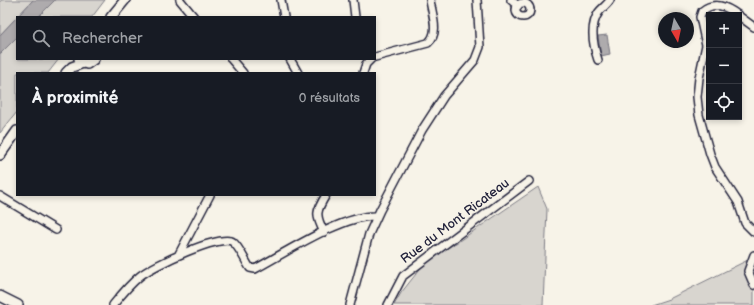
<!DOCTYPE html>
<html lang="fr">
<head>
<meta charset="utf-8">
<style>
	:root { --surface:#171b24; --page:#242831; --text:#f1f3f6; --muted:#9ea1a6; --line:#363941 }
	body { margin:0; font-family:"Balsamiq Sans",sans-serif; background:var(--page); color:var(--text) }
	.controls { position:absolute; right:12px; top:12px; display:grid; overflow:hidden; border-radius:0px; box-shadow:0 2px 6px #0003 }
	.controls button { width:36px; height:36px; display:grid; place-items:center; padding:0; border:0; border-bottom:1px solid var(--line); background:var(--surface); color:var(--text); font:20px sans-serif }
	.compass { position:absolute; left:658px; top:12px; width:36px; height:36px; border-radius:50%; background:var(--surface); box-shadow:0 2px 6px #0003; rotate:171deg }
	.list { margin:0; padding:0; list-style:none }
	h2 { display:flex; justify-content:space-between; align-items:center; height:52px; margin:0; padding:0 16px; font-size:17px }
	h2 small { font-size:13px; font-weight:400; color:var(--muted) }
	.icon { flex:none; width:22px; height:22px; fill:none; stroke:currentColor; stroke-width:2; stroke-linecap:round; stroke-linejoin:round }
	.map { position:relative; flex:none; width:754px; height:305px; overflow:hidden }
	.search { position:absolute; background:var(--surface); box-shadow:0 2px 6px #0003; left:16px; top:16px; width:360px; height:44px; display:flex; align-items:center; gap:10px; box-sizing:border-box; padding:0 14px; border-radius:0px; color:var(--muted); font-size:15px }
	.panel { position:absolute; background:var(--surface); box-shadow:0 2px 6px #0003; left:16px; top:72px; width:360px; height:124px; border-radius:0px }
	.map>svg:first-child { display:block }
	.green { fill:#d8d5cf; stroke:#7d7c85 }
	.water { fill:#aeabad; stroke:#76747f }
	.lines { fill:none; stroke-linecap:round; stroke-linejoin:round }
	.minor-casing { stroke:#22223b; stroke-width:10 }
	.major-casing { stroke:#22223b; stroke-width:12 }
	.minor { stroke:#f7f3e8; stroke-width:7 }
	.major { stroke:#f7f3e8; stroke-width:9 }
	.labels { text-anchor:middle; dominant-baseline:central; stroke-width:3; stroke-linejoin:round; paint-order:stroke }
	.street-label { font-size:13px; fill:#22223b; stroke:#f7f3e8 }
</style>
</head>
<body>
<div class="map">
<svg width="754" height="305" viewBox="0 0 754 305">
	<rect width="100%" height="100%" fill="#f7f3e8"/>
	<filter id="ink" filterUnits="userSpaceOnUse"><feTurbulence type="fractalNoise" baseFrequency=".025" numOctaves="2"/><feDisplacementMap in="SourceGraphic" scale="8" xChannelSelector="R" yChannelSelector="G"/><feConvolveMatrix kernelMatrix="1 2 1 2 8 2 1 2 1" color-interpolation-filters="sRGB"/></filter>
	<g filter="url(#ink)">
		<path class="green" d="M1 0H33L0 35V2Z
			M55 0H105L92 17H38Z
			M17 37V59H59L48 73H17V112L0 133V54Z
			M538 187 547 209 543 305H394L401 293 427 260 456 243Z
			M754 257V305H651L669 299Z"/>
		<path class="water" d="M33 0H55L38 17H17V37L0 54V35Z
			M607 35 610 54 601 56 598 36Z"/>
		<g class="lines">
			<defs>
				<path id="minor" d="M180 0 194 17
					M281 0 284 17
					M353 0 355 17
					M511 0 518 6
					M516 10a7 7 0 1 1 14 0a7 7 0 1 1-14 0Z
					M738 15C726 6 714 1 702 11L700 17 706 45 699 78 697 97 699 115 710 154 715 167 738 202 745 223 754 232
					M739 16 754 27
					M375 57 428 43C440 33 432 15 430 0
					M231 59 243 73
					M290 59 298 73
					M598 60C593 45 589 26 599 12 602 8 607 5 610 0
					M363 73 366 64 371 59
					M0 196 56 230
					M324 232C315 215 316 211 326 195
					M179 254 210 195
					M754 255 748 271 754 285
					M113 305C121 295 130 284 140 276 152 266 221 233 233 242 240 248 245 261 250 268L255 269C285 253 344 214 377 216
					M350 305 369 234 380 210 422 130 444 96 475 60 480 47 477 0
					M388 305 403 276 529 181"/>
				<path id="major" d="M111 17 125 0
					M79 59 81 62 87 64 94 59
					M66 73 72 67 83 63
					M0 155 17 131
					M0 296 18 305"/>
			</defs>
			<use href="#minor" class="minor-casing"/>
			<use href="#major" class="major-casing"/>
			<use href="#minor" class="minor"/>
			<use href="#major" class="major"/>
		</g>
	</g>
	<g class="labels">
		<g class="street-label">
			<text transform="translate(455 221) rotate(-37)">Rue du Mont Ricateau</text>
		</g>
	</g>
</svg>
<div class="controls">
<button>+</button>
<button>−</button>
<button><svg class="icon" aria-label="locate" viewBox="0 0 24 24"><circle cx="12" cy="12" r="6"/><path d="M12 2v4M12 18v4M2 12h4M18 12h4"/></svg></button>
</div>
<svg class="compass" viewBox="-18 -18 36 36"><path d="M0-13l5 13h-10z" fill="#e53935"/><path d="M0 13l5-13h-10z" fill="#9ea1a6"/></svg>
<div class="search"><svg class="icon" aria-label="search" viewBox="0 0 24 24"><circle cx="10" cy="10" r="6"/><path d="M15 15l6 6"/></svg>Rechercher</div>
<section class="panel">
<h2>À proximité<small>0 résultats</small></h2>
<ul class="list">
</ul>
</section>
</div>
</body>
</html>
